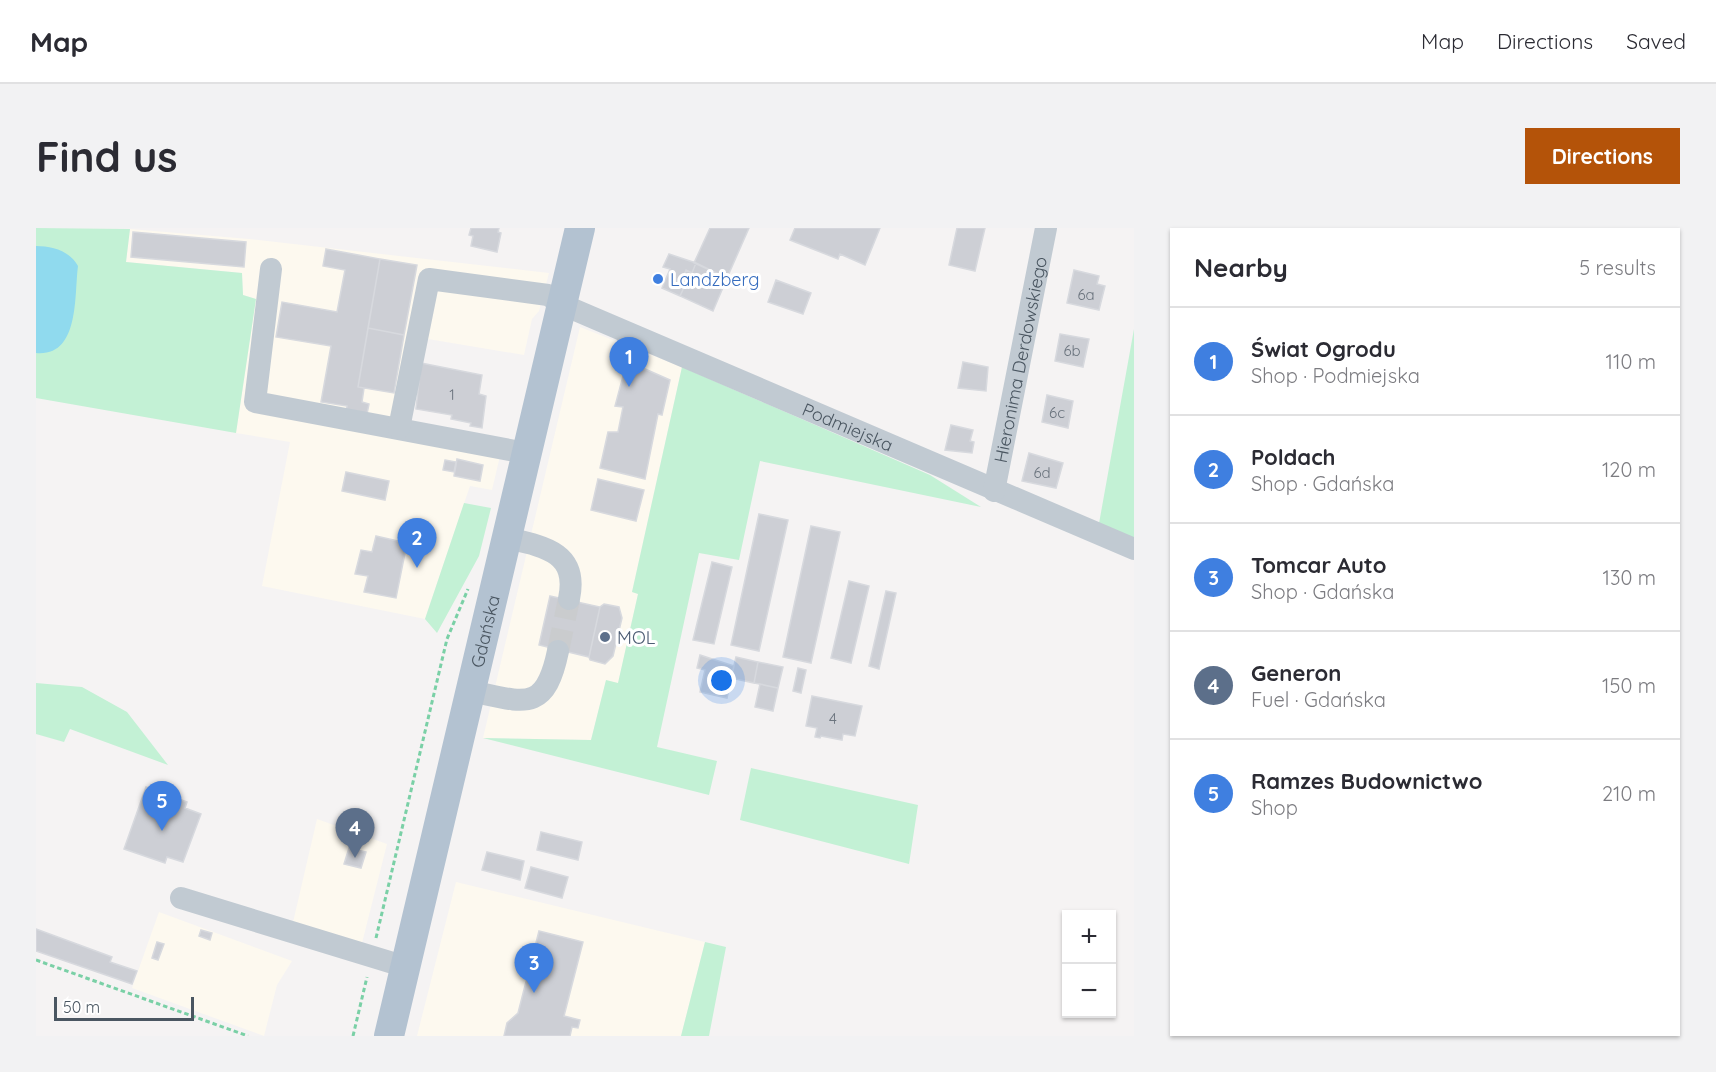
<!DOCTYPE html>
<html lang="en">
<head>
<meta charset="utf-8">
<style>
	:root { --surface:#fff; --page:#f2f2f3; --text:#2b2b33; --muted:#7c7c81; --line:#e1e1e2; --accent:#b45309 }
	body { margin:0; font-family:Quicksand,sans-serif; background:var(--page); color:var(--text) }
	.controls { position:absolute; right:18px; bottom:18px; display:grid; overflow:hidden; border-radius:0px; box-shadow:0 2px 4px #0004 }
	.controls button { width:54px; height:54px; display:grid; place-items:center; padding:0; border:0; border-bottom:2px solid var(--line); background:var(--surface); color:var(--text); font:30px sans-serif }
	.scale { position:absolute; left:18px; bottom:15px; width:140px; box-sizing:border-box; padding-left:6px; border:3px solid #4a5661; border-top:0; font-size:16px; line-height:21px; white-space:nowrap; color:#4a5661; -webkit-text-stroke:4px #fff; paint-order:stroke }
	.you { position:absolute; left:686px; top:453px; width:21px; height:21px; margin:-15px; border:4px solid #fff; border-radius:50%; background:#1a73e8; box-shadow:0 0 0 9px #1a73e833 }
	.badge { display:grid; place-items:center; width:39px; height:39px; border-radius:50%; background:var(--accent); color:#fff; font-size:20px; font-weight:700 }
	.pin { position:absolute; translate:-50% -50px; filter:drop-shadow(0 2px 3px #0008) }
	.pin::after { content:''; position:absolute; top:32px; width:21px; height:18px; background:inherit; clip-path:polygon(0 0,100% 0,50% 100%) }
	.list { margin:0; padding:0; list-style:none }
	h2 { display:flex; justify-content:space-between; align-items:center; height:78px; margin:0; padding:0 24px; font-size:26px }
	h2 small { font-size:20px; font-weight:400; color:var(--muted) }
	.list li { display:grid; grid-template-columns:39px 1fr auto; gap:18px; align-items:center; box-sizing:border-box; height:108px; padding:0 24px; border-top:2px solid var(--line) }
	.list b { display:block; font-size:22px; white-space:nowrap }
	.list p { margin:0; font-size:20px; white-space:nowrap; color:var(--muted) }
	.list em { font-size:20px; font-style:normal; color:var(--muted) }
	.map { position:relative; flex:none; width:1098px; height:808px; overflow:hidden; border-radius:0px }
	header { display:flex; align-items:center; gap:36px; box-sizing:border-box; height:84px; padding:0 30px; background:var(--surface); border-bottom:2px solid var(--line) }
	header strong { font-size:28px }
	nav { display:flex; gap:33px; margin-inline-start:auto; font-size:21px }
	.intro { display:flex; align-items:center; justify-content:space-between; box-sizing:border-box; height:144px; padding:0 36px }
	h1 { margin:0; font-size:42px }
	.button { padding:15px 27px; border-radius:0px; background:var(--accent); color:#fff; font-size:21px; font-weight:700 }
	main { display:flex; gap:36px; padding:0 36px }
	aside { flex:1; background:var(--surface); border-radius:0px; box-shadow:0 2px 4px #0004 }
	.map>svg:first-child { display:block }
	.commercial { fill:#fdf9ef }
	.green { fill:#c3f1d5 }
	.water { fill:#90daee }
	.building { fill:#cdcfd5; stroke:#d7d9de; stroke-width:1.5 }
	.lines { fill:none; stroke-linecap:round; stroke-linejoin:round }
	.minor-tunnel { stroke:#caccce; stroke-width:22; stroke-dasharray:22 11; stroke-linecap:butt }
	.path { stroke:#7ad0a6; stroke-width:3; stroke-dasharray:4.5 3; stroke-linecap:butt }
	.minor { stroke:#c1cad2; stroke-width:22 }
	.major { stroke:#b3c2d1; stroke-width:30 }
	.shop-dot { fill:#3f7fe0; stroke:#fff; stroke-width:2 }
	.service-dot { fill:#5c6f8a; stroke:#fff; stroke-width:2 }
	.labels { text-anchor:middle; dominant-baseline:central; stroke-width:6; stroke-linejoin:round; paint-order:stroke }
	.number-label { font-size:15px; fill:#6b747e }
	.shop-label { font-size:18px; fill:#366cbe; stroke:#fff; text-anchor:start }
	.street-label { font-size:18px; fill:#4a5661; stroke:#fff }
	.service-label { font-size:18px; fill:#4e5e75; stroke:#fff; text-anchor:start }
</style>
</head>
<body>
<header>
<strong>Map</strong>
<nav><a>Map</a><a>Directions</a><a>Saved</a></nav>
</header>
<div class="intro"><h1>Find us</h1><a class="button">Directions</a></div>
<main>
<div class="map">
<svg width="1098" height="808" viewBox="0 0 1098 808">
	<rect width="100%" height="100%" fill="#f5f3f3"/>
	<path class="commercial" d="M94 1 213 11 513 45 503 83 496 91 488 127 386 110 371 194 468 211 456 262 434 258 389 391 226 358 254 214 200 205 220 71 207 67 206 45 90 34Z
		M544 99 646 139 596 364 602 366 582 456 570 453 555 512 447 510Z
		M281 591 351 616 325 719 255 703Z
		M420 654 669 714 645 808H381Z
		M123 684 256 733 241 757 228 808 96 760Z"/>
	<path class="green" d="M0 0 94 1 90 34 206 45 207 67 220 71 200 205 0 170Z
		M1098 101V314L1062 301Z
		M646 139 894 247 945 279 724 233 703 332 663 325 621 519 681 533 673 567 447 510 555 512 570 452 582 455 602 366 596 364Z
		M428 275 455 280 443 328 401 405 389 391Z
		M0 455 46 459 91 484 132 537 34 501 28 514 0 506Z
		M715 540 882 577 873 636 704 592Z
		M669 714 690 719 673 808H645Z"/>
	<path class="water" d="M0 18C16 18 34 23 42 38 38 68 44 129 0 125Z"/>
	<path class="building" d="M435 0H463L462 4 465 5 461 24 435 18 437 8 433 7Z
		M674 0H713L691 50 658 35Z
		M759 0H844L829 37 804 26 802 31 754 12Z
		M921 0H949L939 43 913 37Z
		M97 4 210 14 208 39 95 29Z
		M290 21 344 31 322 159 328 160 326 174 333 176 331 186 310 183 311 178 285 174 295 118 240 109 246 74 301 84 309 42 287 38Z
		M633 26 660 35 656 45 650 42 648 47 653 49 644 68 626 60 634 41 627 39Z
		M344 31 381 37 368 107 332 100Z
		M660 35 691 50 677 83 644 68 653 49 648 47 650 42 656 45Z
		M1038 42 1063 48 1061 56 1069 58 1063 82 1031 75Z
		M740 52 775 65 767 86 732 74Z
		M332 100 368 107 358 165 322 159Z
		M1024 106 1053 111 1047 139 1019 133Z
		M591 133 634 152 626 187 622 186 609 251 564 240 572 204H582L587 179 579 178Z
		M927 134 952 139 950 163 922 160Z
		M385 135 446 147 443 166 450 168 446 200 434 198 435 195 415 191 416 187 380 181Z
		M1011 167 1037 173 1032 200 1006 194Z
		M915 197 937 202 934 213 938 214 936 225 909 222Z
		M993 225 1027 235 1020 260 986 253Z
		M421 231 447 237 444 253 418 248Z
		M409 232 420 234 418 244 407 242Z
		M310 244 353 253 349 272 306 263Z
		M562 251 608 262 600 293 555 282Z
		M723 286 752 292 723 423 695 417Z
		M775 298 804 304 775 435 747 429Z
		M340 308 371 315 360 370 328 364 332 348 319 346 325 322 336 324Z
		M676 334 696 339 678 416 657 412Z
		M813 353 833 358 815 435 795 430Z
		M850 363 860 365 843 441 833 438Z
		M514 368 564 379 553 429 503 417Z
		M568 376 583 379 586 390 577 428 569 436 554 432 553 429 564 379Z
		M664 427 698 438 691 470 664 464 669 442 661 440Z
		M700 429 722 434 718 455 695 450Z
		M722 434 747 439 742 460 718 455Z
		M762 440 770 442 765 465 757 463Z
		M724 456 742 460 737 483 719 479Z
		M776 468 826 478 819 508 807 506 806 512 785 508 784 510 779 509 781 500 770 498Z
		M110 559 151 574 149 580 165 586 147 634 131 629 129 635 88 621Z
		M505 604 546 614 542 632 501 622Z
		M313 620 330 624 325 640 308 636Z
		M451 624 488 633 484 652 446 642Z
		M495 639 532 649 526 670 489 660Z
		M0 701 76 729 74 734 101 743 96 756 0 723Z
		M165 702 176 705 174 712 163 708Z
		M503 703 547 714 528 788 544 792 542 800 536 799 534 808H468L471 795 482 785Z
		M121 714 128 716 122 732 116 730Z"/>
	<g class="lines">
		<path class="minor-tunnel" d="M522 423 533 371"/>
		<path class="path" d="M340 710 411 411 432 361
			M0 732 212 808
			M317 808 331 749"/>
		<g class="minor">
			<path d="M235 41 219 174 490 225"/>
			<path id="s1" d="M363 200 393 51 512 67 525 76 1098 321"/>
			<path id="s2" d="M958 263 1010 0"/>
			<path d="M470 310C506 318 543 323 533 371"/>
			<path d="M434 463C488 474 509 486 522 423"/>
			<path d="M145 670 370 739"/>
		</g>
		<path class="major" id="s3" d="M353 808 544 0"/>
	</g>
	<circle class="shop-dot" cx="622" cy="51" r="6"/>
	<circle class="service-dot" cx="569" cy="409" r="6"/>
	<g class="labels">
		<g class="number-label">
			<text x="1050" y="66">6a</text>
			<text x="1036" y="122">6b</text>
			<text x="416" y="166">1</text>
			<text x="1021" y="184">6c</text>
			<text x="1006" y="244">6d</text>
			<text x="797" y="490">4</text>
		</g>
		<g class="shop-label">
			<text x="634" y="51">Landzberg</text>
		</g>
		<g class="street-label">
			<text stroke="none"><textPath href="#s2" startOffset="134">Hieronima Derdowskiego</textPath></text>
			<text stroke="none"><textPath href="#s1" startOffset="600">Podmiejska</textPath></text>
			<text stroke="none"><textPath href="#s3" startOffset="416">Gdańska</textPath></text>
		</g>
		<g class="service-label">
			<text x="581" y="409">MOL</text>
		</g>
	</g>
</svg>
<div class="controls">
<button>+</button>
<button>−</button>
</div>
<div class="scale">50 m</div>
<div class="you"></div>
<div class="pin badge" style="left:593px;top:159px;background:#3f7fe0">1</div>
<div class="pin badge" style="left:381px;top:340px;background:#3f7fe0">2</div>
<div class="pin badge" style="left:498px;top:765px;background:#3f7fe0">3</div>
<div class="pin badge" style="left:319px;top:630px;background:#5c6f8a">4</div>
<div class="pin badge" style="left:126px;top:603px;background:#3f7fe0">5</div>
</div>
<aside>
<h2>Nearby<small>5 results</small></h2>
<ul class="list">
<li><span class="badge" style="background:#3f7fe0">1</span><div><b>Świat Ogrodu</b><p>Shop · Podmiejska</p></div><em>110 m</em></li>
<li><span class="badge" style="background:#3f7fe0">2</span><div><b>Poldach</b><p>Shop · Gdańska</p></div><em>120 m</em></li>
<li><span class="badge" style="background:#3f7fe0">3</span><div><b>Tomcar Auto</b><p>Shop · Gdańska</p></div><em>130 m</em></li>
<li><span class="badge" style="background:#5c6f8a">4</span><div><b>Generon</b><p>Fuel · Gdańska</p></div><em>150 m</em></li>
<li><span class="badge" style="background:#3f7fe0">5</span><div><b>Ramzes Budownictwo</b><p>Shop</p></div><em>210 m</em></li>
</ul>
</aside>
</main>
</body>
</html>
